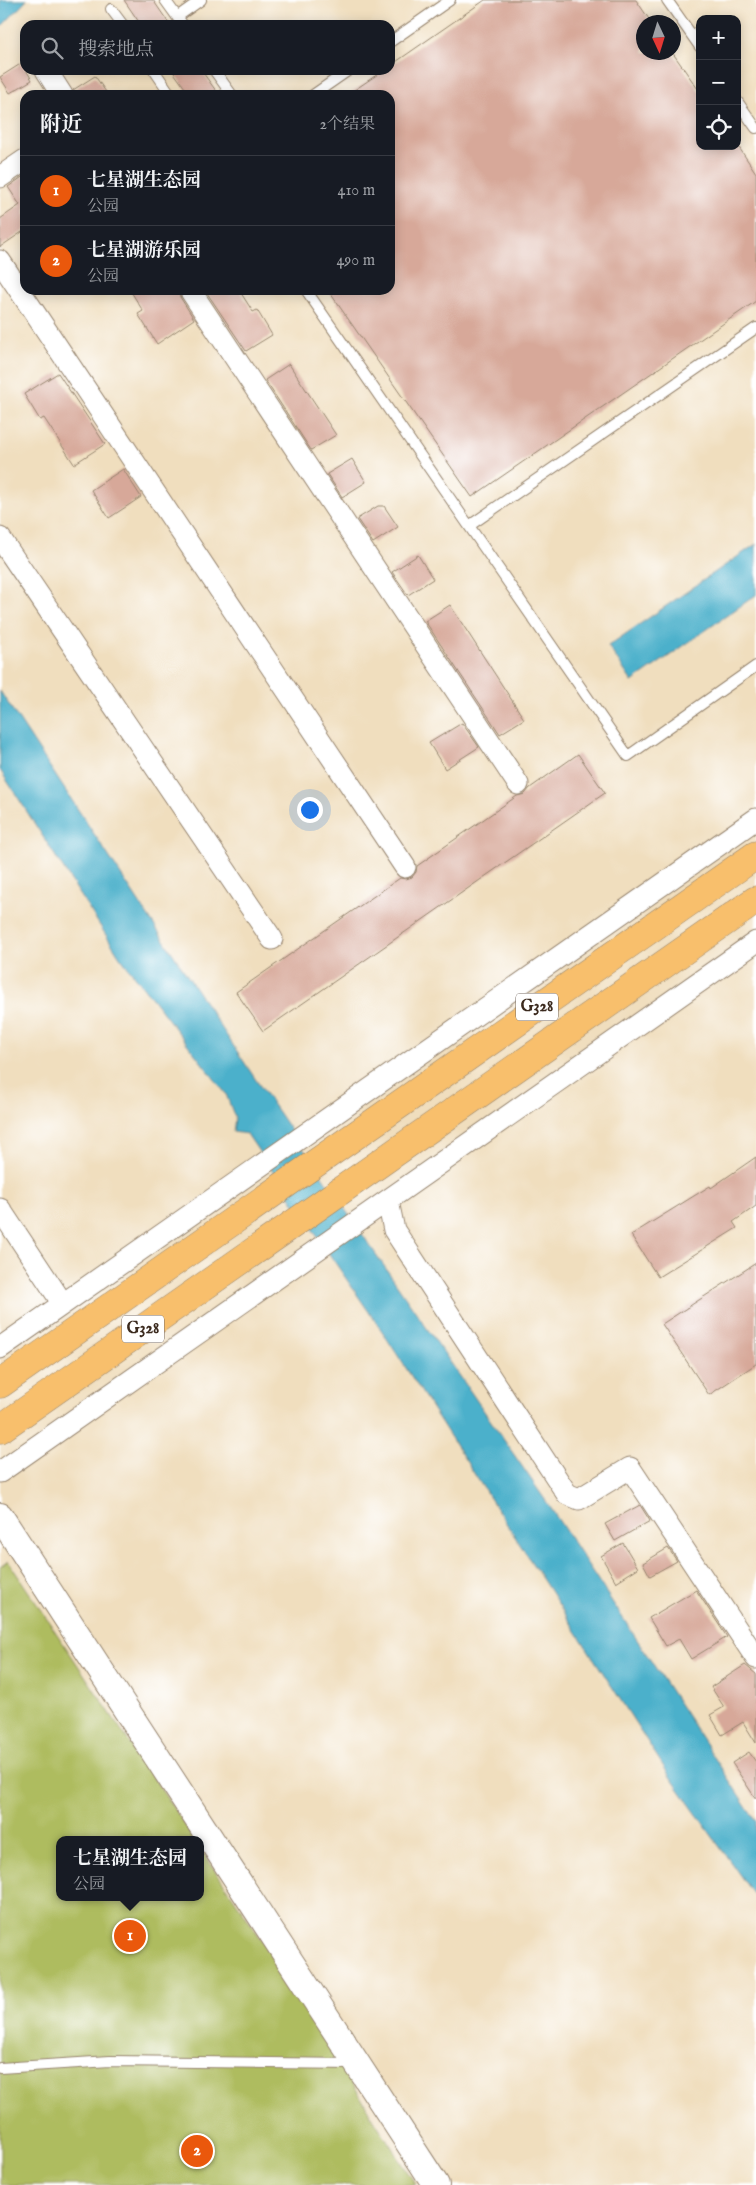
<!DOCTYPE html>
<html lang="zh">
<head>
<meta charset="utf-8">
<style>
	:root { --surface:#171b24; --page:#242831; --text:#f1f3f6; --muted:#9ea1a6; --line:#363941; --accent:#ea580c }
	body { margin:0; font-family:"IM FELL English","Noto Serif SC",serif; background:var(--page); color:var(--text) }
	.controls { position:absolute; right:15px; top:15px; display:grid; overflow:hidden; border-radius:10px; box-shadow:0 2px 12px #0003 }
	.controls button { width:45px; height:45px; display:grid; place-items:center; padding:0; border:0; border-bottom:1px solid var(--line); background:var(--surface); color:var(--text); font:25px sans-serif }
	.compass { position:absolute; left:636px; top:15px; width:45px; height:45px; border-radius:50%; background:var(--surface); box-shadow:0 2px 12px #0003; rotate:176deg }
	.you { position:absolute; left:309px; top:809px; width:18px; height:18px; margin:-12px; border:4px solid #fff; border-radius:50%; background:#1a73e8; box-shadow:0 0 0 8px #1a73e833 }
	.badge { display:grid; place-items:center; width:32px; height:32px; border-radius:50%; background:var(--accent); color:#fff; font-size:16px; font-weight:700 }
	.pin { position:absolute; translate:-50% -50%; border:2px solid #fff; box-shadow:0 1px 5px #0006 }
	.popup { position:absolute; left:56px; top:1836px; width:148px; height:65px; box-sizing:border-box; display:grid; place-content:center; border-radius:10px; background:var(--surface); filter:drop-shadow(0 1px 4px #0005); font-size:16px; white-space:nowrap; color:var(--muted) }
	.popup b { font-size:19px; color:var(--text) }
	.popup::after { content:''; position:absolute; left:50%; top:100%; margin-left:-10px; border:10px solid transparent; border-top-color:var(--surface) }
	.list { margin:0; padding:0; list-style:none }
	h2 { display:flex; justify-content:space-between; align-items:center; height:65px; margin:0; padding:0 20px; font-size:21px }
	h2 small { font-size:16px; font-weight:400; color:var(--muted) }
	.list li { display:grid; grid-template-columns:32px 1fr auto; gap:15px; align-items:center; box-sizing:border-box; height:70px; padding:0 20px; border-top:1px solid var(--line) }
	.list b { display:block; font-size:19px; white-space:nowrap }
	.list p { margin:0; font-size:16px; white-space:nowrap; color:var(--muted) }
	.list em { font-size:16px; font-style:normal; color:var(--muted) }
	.icon { flex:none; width:28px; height:28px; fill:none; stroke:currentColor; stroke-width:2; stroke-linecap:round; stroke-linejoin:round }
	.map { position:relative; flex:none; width:756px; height:2185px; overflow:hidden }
	.search { position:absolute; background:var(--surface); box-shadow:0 2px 12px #0003; left:20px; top:20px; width:375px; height:55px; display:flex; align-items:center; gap:12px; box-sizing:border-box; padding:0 18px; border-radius:15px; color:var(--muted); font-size:19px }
	.panel { position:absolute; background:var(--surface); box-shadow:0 2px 12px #0003; left:20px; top:90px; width:375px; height:205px; border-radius:15px }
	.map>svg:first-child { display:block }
	.green { fill:#aebc5f; stroke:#74733e }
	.water { fill:#4cb0cb; stroke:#446d74 }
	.building { fill:#d7a899 }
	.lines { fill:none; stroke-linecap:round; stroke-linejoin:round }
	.service-casing { stroke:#96846e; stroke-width:12 }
	.minor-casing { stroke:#96846e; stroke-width:23 }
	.tertiary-casing { stroke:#96846e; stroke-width:28 }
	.trunk-casing { stroke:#96846e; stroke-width:29 }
	.service { stroke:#fff; stroke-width:10 }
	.minor { stroke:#fff; stroke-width:21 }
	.tertiary { stroke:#fff; stroke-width:26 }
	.trunk { stroke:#f8bf6c; stroke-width:28 }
	.labels { text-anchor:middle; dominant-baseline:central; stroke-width:5; stroke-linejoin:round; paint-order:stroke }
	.shield { fill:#fff; stroke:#766a62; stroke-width:1 }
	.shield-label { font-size:16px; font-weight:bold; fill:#3b2a1e }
</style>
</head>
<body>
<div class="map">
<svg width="756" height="2185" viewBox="0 0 756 2185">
	<rect width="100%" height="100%" fill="#fff"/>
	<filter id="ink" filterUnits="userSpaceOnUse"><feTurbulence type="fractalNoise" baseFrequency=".02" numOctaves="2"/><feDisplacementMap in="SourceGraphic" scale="10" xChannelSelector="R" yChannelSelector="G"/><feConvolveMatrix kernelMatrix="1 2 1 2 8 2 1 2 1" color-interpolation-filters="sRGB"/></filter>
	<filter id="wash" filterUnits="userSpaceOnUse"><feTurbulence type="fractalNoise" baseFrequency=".0096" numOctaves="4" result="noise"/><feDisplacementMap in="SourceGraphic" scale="20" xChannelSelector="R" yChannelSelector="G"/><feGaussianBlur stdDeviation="1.12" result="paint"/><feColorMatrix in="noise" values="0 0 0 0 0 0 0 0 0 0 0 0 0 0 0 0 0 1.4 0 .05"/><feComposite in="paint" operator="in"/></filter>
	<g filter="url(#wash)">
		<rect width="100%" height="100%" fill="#f0debe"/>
		<path class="green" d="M8 1561 195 1840H60V1897H200V1848L317 2022 373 2118 416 2185H0V1567Z"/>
		<path class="water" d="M0 0H27L0 28Z
			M756 544V595L632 682 608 646Z
			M0 691 256 1080 548 1504 756 1821V1898L671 1778 382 1331 247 1134 233 1132 235 1118 226 1094 120 957 15 793 0 770Z"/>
		<g id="blocks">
			<path class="building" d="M124 0H153L170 25H141Z
				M485 0H636L651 22H644V52H672L700 92V146H738L756 173V301L472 497 328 290H390V95H347L384 70H390V66Z
				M22 63 32 80 10 93 0 77Z
				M172 70H201L219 95H190Z
				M95 76 108 95H74L73 90Z
				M25 175V230L0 247V219L20 205 8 187Z
				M130 290H178L180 297 194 319 157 344 138 314 143 311Z
				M205 290H239L253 312 257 310 272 335 246 351Z
				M289 364 336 435 311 450 265 380Z
				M58 373 105 444 74 464 44 418 40 420 24 394Z
				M352 459 366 482 342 497 327 474Z
				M123 469 141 497 109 518 91 490Z
				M378 506H384L398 527 373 543 357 519Z
				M418 555 433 579 408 595 392 572Z
				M450 605 524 719 500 734 425 621Z
				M462 723 479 747 445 769 429 743Z
				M578 754 605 793 263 1031 236 992 400 878 406 879 412 877 416 872 417 866 517 796 525 794 530 788Z
				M756 1157V1206L733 1222 737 1228 658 1277 631 1235 710 1186 711 1188Z
				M756 1263V1364L709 1395 662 1324Z
				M640 1505 650 1521 615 1541 605 1524Z
				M623 1543 638 1568 616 1582 601 1556Z
				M668 1548 677 1561 650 1576 643 1563Z
				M696 1590 727 1637 691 1659 679 1639 666 1646 649 1618Z
				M745 1665 756 1674V1743L743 1722 722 1735 710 1715 724 1707 711 1687Z
				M749 1752 756 1762V1799L732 1763Z"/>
		</g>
	</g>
	<g filter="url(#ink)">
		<use href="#blocks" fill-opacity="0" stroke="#96846e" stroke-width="1"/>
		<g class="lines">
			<defs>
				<path id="service" d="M165 0 183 25
					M667 0 700 47
					M111 9 123 25
					M177 17 201 0
					M390 42 450 0
					M154 70 171 95
					M214 70 232 95
					M313 95 349 70
					M737 101 756 128
					M306 290 628 756 756 666
					M469 526 756 328
					M0 2068 110 2061 354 2064"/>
				<path id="minor" d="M46 70 62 95
					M0 177 25 160
					M0 261 405 867
					M190 290 518 784
					M0 538 272 939
					M388 1201 394 1230 567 1494 579 1499 630 1468 756 1658
					M0 1209 63 1304
					M0 1348 756 819
					M0 1472 756 942"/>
				<path id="tertiary" d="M0 1516 436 2185"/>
				<path id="trunk" d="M0 1384 756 855
					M0 1429 756 900"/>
			</defs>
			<use href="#service" class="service-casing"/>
			<use href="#minor" class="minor-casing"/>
			<use href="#tertiary" class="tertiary-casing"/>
			<use href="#trunk" class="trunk-casing"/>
			<use href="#service" class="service"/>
			<use href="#minor" class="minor"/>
			<use href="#tertiary" class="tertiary"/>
			<use href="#trunk" class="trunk"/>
		</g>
	</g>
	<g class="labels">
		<g class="shield">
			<rect x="516" y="993.5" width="42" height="27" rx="4"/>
			<rect x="122" y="1315.5" width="42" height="27" rx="4"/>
		</g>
		<g class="shield-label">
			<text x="537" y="1007">G328</text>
			<text x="143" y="1329">G328</text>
		</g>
	</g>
</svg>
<div class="controls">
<button>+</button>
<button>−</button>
<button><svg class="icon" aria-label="locate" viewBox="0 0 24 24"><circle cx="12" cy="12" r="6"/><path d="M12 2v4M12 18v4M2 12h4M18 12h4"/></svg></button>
</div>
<svg class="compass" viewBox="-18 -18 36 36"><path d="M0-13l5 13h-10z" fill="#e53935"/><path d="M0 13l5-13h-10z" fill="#9ea1a6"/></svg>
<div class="you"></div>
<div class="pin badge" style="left:130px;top:1936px">1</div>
<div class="popup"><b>七星湖生态园</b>公园</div>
<div class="pin badge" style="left:197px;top:2151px">2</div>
<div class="search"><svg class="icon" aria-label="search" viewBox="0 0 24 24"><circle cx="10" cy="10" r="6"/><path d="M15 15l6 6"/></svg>搜索地点</div>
<section class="panel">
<h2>附近<small>2个结果</small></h2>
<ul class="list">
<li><span class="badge">1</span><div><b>七星湖生态园</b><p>公园</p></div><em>410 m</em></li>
<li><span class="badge">2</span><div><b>七星湖游乐园</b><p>公园</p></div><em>490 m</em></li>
</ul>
</section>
</div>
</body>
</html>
